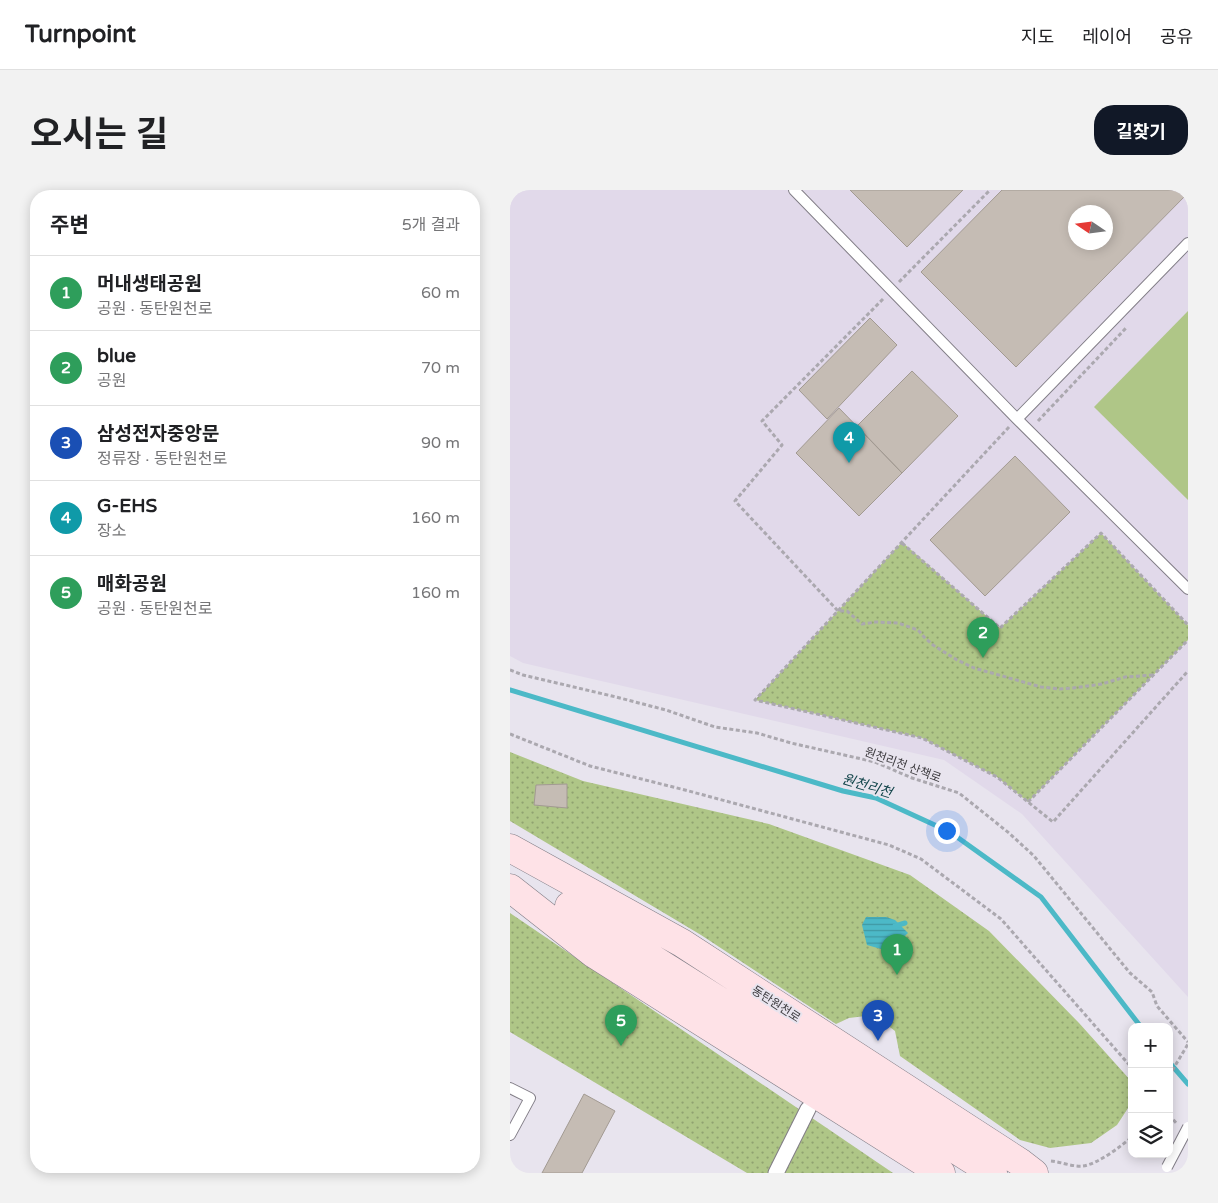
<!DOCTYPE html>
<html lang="ko">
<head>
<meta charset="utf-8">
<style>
	:root { --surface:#fff; --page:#f2f2f2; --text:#202124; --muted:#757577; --line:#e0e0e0; --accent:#111827 }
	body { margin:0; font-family:"Varela Round","Noto Sans KR",sans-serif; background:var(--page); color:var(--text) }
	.controls { position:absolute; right:15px; bottom:15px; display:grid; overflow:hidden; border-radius:10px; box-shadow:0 2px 12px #0003 }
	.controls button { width:45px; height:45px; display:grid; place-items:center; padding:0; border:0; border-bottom:1px solid var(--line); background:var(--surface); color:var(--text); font:25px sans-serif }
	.compass { position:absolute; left:558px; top:15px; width:45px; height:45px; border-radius:50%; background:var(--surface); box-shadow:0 2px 12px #0003; rotate:283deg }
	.you { position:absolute; left:436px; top:640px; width:18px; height:18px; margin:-12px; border:4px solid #fff; border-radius:50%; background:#1a73e8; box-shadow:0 0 0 8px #1a73e833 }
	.badge { display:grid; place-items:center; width:32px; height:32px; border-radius:50%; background:var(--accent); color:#fff; font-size:16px; font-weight:700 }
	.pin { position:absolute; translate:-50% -41px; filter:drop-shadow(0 1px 2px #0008) }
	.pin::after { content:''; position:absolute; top:26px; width:18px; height:15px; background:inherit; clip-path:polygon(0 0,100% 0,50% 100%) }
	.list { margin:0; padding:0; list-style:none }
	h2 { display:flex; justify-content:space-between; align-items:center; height:65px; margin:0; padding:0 20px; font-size:21px }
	h2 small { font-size:16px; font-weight:400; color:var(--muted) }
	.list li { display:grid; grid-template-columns:32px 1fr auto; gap:15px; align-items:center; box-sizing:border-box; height:75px; padding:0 20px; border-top:1px solid var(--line) }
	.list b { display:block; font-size:19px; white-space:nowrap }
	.list p { margin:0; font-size:16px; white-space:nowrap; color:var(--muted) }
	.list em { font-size:16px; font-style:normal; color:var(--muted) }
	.icon { flex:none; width:28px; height:28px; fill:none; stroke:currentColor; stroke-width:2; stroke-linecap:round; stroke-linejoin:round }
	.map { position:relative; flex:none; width:678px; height:983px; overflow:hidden; border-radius:20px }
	header { display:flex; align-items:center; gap:30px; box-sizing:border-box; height:70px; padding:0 25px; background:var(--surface); border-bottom:1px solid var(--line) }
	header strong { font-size:24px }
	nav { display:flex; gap:28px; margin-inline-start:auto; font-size:18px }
	.intro { display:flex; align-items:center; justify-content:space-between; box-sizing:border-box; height:120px; padding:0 30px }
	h1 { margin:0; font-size:35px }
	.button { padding:12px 22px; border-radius:20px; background:var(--accent); color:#fff; font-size:18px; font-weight:700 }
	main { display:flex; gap:30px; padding:0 30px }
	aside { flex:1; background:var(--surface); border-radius:20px; box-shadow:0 2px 12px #0003 }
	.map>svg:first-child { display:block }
	.built { fill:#e1d9ea; fill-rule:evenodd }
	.grass { fill:url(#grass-dots) }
	.pitch { fill:#afc687 }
	.water { fill:url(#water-rules) }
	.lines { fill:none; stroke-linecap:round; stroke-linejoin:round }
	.stream { stroke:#4cb9c7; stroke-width:5 }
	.building { fill:#c5bcb4; stroke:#a29a92; fill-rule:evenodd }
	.service-casing { stroke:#827e87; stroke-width:12 }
	.pedestrian-casing { stroke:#827e87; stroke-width:17 }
	.secondary-casing { stroke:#827e87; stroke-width:29 }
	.path { stroke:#aba8af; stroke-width:3; stroke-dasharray:4 2.5; stroke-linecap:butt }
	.service { stroke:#fff; stroke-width:10 }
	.pedestrian { stroke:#fff; stroke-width:15 }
	.secondary { stroke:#fee2e7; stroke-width:28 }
	.service-bridge-casing { stroke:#827e87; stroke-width:12; stroke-linecap:butt }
	.service-bridge { stroke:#fff; stroke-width:10 }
	.labels { text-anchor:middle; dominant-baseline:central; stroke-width:4; stroke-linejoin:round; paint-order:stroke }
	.street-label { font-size:12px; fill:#3d3b3f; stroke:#e8e4ee }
	.water-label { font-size:14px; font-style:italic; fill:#12444a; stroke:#e8e4ee }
</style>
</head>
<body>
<header>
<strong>Turnpoint</strong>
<nav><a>지도</a><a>레이어</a><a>공유</a></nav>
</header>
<div class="intro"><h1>오시는 길</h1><a class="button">길찾기</a></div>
<main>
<aside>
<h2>주변<small>5개 결과</small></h2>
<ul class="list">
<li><span class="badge" style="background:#2e9e5b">1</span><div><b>머내생태공원</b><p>공원 · 동탄원천로</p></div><em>60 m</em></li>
<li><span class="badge" style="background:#2e9e5b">2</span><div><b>blue</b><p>공원</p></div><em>70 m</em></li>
<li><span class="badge" style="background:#1a4fb4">3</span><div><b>삼성전자중앙문</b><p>정류장 · 동탄원천로</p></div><em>90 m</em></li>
<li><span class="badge" style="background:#0f9aa8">4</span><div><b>G-EHS</b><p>장소</p></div><em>160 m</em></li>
<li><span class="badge" style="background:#2e9e5b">5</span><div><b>매화공원</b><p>공원 · 동탄원천로</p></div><em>160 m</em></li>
</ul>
</aside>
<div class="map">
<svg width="678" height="983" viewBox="0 0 678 983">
	<defs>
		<pattern id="grass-dots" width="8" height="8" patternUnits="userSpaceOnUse" patternTransform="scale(1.25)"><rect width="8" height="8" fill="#afc687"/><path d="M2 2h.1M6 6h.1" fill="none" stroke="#90a270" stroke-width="1.8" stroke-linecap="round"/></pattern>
		<pattern id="water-rules" width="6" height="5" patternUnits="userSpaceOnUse" patternTransform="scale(1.25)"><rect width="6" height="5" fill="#4cb9c7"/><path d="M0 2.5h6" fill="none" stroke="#4098a3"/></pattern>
	</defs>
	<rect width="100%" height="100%" fill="#e8e4ee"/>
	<path class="built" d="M0 0H678V807L512 624 434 570 13 473 0 466ZM566 22H596V52H566Z"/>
	<path class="grass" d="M591 343 678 435V450L518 612 487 587 412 548 245 510 392 352 490 438Z
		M0 562 73 591 259 634 400 685 479 741 569 833 622 892V912L607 935 581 953 540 958 510 950 390 866 385 841 364 825 339 828 326 834 191 745 0 631Z
		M0 723 383 983H237L0 842Z"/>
	<path class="pitch" d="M678 121V310L584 217Z"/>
	<path class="water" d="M356 727H376L385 730 398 743 382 758 371 759 357 755 352 735Z"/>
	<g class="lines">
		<path class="stream" d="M0 500 333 601 366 608 440 642 531 707 631 837
			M385 736 395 733
			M659 872 678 894"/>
	</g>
	<path class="building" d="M340 0H453L397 57Z
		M492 0H678V3L506 177 411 82ZM566 22H596V52H566Z
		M360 128 387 155 317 229 289 200Z
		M402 181 448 226 392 283 347 236Z
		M329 218 392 283 349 326 286 263Z
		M505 266 560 322 475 406 420 350Z
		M57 594V618L24 615 26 595Z
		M74 904 105 921 72 983H32Z"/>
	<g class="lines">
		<defs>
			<path id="service" d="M284 0 507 229 678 399
				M507 229 678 53
				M0 898 20 908 0 945"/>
			<path id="pedestrian" d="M266 983 298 919"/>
			<path id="secondary" d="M0 658 172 753 511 973 524 983
				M0 698 84 764 431 983
				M59 716 483 983"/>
		</defs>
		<use href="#service" class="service-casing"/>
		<use href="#pedestrian" class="pedestrian-casing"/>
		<use href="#secondary" class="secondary-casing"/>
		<path class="path" d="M389 92 480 0
			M373 109 252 231 272 255 225 311 328 421H337L352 434 366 432 388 433 408 440 415 448 423 455 447 470 464 478 531 497 550 499 563 498 592 494 615 487 643 485
			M528 231 616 138
			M499 237 245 510 412 548 487 587 543 632 678 481
			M392 353 490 438 591 343 678 435
			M0 480 13 485 102 506 156 520 205 537 247 543 281 553 365 572 402 588 449 603 499 643 524 666 620 783 642 802 647 816 678 852
			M0 544 80 576 175 600 379 655 411 669 491 729 622 878
			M518 612 678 450
			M659 886 678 854
			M659 925 667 934
			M541 971C551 972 563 977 573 976 588 974 611 956 622 947"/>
		<use href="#service" class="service"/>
		<use href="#pedestrian" class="pedestrian"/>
		<use href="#secondary" class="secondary"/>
		<defs>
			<path id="service-bridge" d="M657 977 678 937"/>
		</defs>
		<use href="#service-bridge" class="service-bridge-casing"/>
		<use href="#service-bridge" class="service-bridge"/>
	</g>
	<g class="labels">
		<g class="street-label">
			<text transform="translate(393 575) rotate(20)">원천리천 산책로</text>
			<text transform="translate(266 814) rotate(33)">동탄원천로</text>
		</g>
		<g class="water-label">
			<text transform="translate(357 596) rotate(17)">원천리천</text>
		</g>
	</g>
</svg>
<div class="controls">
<button>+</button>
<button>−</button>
<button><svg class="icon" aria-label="layers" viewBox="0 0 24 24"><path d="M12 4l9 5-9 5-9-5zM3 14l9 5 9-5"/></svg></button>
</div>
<svg class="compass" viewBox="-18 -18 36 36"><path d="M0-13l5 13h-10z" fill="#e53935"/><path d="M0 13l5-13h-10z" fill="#757577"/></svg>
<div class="you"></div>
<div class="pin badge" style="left:387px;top:785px;background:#2e9e5b">1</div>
<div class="pin badge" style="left:473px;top:468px;background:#2e9e5b">2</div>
<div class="pin badge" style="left:368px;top:851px;background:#1a4fb4">3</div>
<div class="pin badge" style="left:339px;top:273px;background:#0f9aa8">4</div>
<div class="pin badge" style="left:111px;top:856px;background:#2e9e5b">5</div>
</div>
</main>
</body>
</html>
